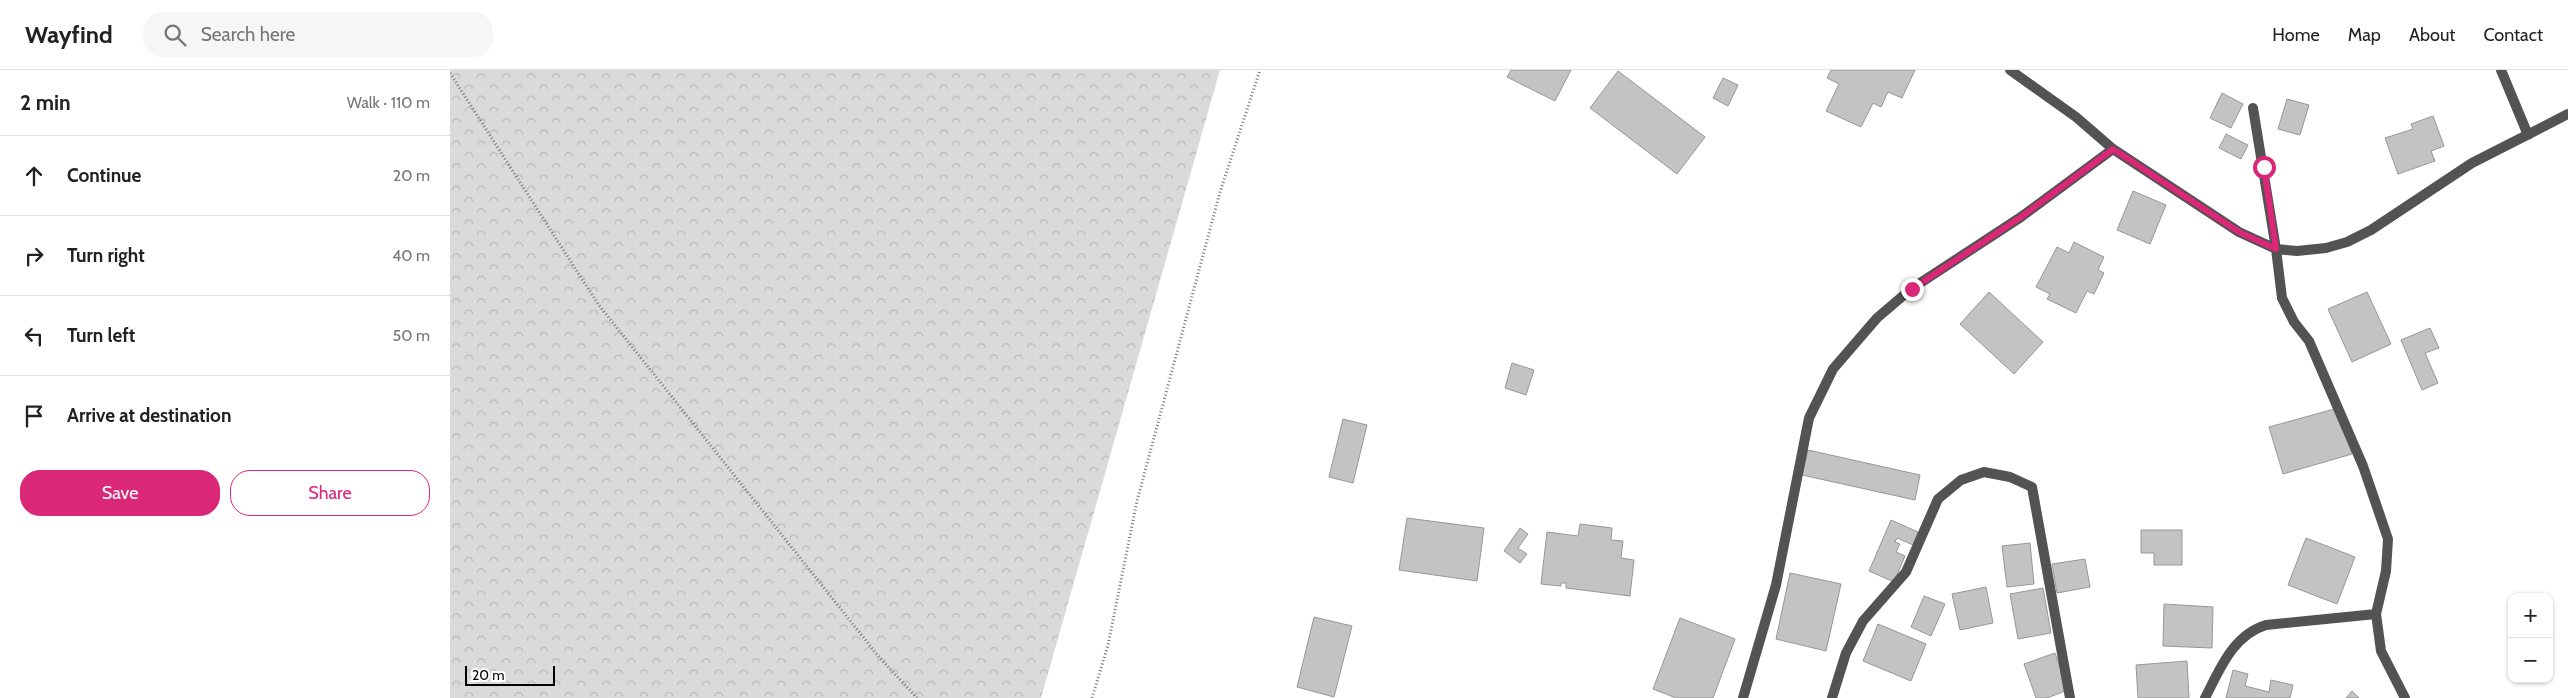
<!DOCTYPE html>
<html lang="en">
<head>
<meta charset="utf-8">
<style>
	:root { --surface:#fff; --page:#f6f6f6; --text:#222; --muted:#767676; --line:#e0e0e0; --accent:#db2777 }
	body { margin:0; font-family:Cabin,sans-serif; background:var(--page); color:var(--text) }
	.controls { position:absolute; right:15px; bottom:15px; display:grid; overflow:hidden; border-radius:10px; box-shadow:0 1px 4px #0004 }
	.controls button { width:45px; height:45px; display:grid; place-items:center; padding:0; border:0; border-bottom:1px solid var(--line); background:var(--surface); color:var(--text); font:25px sans-serif }
	.scale { position:absolute; left:15px; bottom:12px; width:90px; box-sizing:border-box; padding-left:5px; border:2px solid #000; border-top:0; font-size:14px; line-height:18px; white-space:nowrap; color:#000; -webkit-text-stroke:4px #fff; paint-order:stroke }
	.stop { position:absolute; width:15px; height:15px; margin:-11px; border:4px solid #db2777; border-radius:50%; background:#fff }
	.stop.end { background:#db2777; border-color:#fff; box-shadow:0 1px 5px #0008 }
	.list { margin:0; padding:0; list-style:none }
	h2 { display:flex; justify-content:space-between; align-items:center; height:65px; margin:0; padding:0 20px; font-size:21px }
	h2 small { font-size:16px; font-weight:400; color:var(--muted) }
	.list li { display:grid; grid-template-columns:32px 1fr auto; gap:15px; align-items:center; box-sizing:border-box; height:80px; padding:0 20px; border-top:1px solid var(--line) }
	.list b { display:block; font-size:19px; white-space:nowrap }
	.list em { font-size:16px; font-style:normal; color:var(--muted) }
	.actions { display:flex; gap:10px; padding:15px 20px }
	.actions a { flex:1; padding:11px 0; border:1px solid var(--accent); border-radius:20px; text-align:center; font-size:18px; color:var(--accent) }
	.actions .main { background:var(--accent); color:#fff }
	.icon { flex:none; width:28px; height:28px; fill:none; stroke:currentColor; stroke-width:2; stroke-linecap:round; stroke-linejoin:round }
	.map { position:relative; flex:none; width:2118px; height:628px; overflow:hidden }
	header { display:flex; align-items:center; gap:30px; box-sizing:border-box; height:70px; padding:0 25px; background:var(--surface); border-bottom:1px solid var(--line) }
	header strong { font-size:24px }
	nav { display:flex; gap:28px; margin-inline-start:auto; font-size:18px }
	.search { width:350px; height:45px; background:var(--page); display:flex; align-items:center; gap:12px; box-sizing:border-box; padding:0 18px; border-radius:20px; color:var(--muted); font-size:19px }
	main { display:flex }
	aside { flex:1; background:var(--surface) }
	.map>svg:first-child { display:block }
	.forest { fill:url(#forest-crowns) }
	.building { fill:#c3c3c3; stroke:#979797 }
	.lines { fill:none; stroke-linecap:round; stroke-linejoin:round }
	.path { stroke:#757575; stroke-width:3; stroke-dasharray:1 2.5; stroke-linecap:butt }
	.street { stroke:#535353; stroke-width:10 }
	.route { stroke:#db2777; stroke-width:6 }
</style>
</head>
<body>
<header>
<strong>Wayfind</strong>
<div class="search"><svg class="icon" aria-label="search" viewBox="0 0 24 24"><circle cx="10" cy="10" r="6"/><path d="M15 15l6 6"/></svg>Search here</div>
<nav><a>Home</a><a>Map</a><a>About</a><a>Contact</a></nav>
</header>
<main>
<aside>
<h2>2 min<small>Walk · 110 m</small></h2>
<ul class="list">
<li><svg class="icon" aria-label="ahead" viewBox="0 0 24 24"><path d="M12 20V5M6 11l6-6 6 6"/></svg><div><b>Continue</b></div><em>20 m</em></li>
<li><svg class="icon" aria-label="right" viewBox="0 0 24 24"><path d="M7 20v-9h11M14 6l5 5-5 5"/></svg><div><b>Turn right</b></div><em>40 m</em></li>
<li><svg class="icon" aria-label="left" viewBox="0 0 24 24"><path d="M17 20v-9H6M10 6l-5 5 5 5"/></svg><div><b>Turn left</b></div><em>50 m</em></li>
<li><svg class="icon" aria-label="arrive" viewBox="0 0 24 24"><path d="M6 21V4h12l-3 4 3 4H6"/></svg><div><b>Arrive at destination</b></div></li>
</ul>
<div class="actions"><a class="main">Save</a><a>Share</a></div>
</aside>
<div class="map">
<svg width="2118" height="628" viewBox="0 0 2118 628">
	<defs>
		<pattern id="forest-crowns" width="20" height="18" patternUnits="userSpaceOnUse" patternTransform="scale(1.25)"><rect width="20" height="18" fill="#dadada"/><path d="M2 6a3 3 0 1 1 6 0M12 15a3 3 0 1 1 6 0" fill="none" stroke="#b9b9b9"/></pattern>
	</defs>
	<rect width="100%" height="100%" fill="#fff"/>
	<path class="forest" d="M0 0H770L591 628H0Z"/>
	<path class="building" d="M1061 0H1121L1105 31 1057 7Z
		M1381 0H1465L1452 28 1438 22 1431 37 1423 33 1411 57 1376 41 1389 14 1377 8Z
		M1168 1 1255 67 1227 104 1140 38Z
		M1273 8 1288 15 1278 36 1263 28Z
		M1772 23 1793 34 1781 58 1760 48Z
		M1837 29 1859 35 1850 65 1828 59Z
		M1983 46 1994 76 1981 81 1985 91 1948 104 1935 68 1963 59 1961 54Z
		M1776 64 1798 75 1791 89 1769 78Z
		M1683 121 1716 135 1700 174 1667 160Z
		M1624 172 1654 187 1648 200 1654 203 1644 224 1637 221 1626 243 1597 229 1600 224 1586 217 1607 177 1619 183Z
		M1539 222 1593 272 1564 304 1510 254Z
		M1917 222 1941 274 1902 292 1878 239Z
		M1980 258 1989 278 1975 283 1988 313 1972 320 1951 270Z
		M1062 293 1084 300 1076 325 1055 318Z
		M1888 338 1902 384 1833 404 1819 357Z
		M893 349 917 355 903 413 879 407Z
		M1358 380 1470 405 1465 430 1352 405Z
		M957 448 1034 458 1027 511 949 500Z
		M1441 450 1468 462 1463 475 1447 468 1445 472 1450 474 1446 482 1455 486 1444 512 1419 501Z
		M1130 454 1162 458 1161 470 1173 471 1171 488 1184 490 1180 526 1116 518V513H1111V516L1091 514 1097 462 1128 466Z
		M1070 458 1078 464 1068 478 1077 484 1070 493 1054 481Z
		M1691 460H1732V495H1704V483H1691Z
		M1856 468 1905 487 1887 534 1838 515Z
		M1580 473 1584 514 1557 517 1552 476Z
		M1635 489 1640 517 1607 523 1602 494Z
		M1340 503 1391 514 1376 581 1326 569Z
		M1536 517 1543 553 1510 560 1502 524Z
		M1593 518 1601 563 1568 569 1560 524Z
		M1474 526 1495 534 1481 566 1461 557Z
		M1714 534 1763 537 1762 578 1713 576Z
		M864 547 902 556 884 627 847 617Z
		M1230 548 1285 569 1263 628H1226L1203 619Z
		M1428 554 1476 574 1461 611 1413 591Z
		M1605 583 1618 620 1597 628H1586L1574 594Z
		M1737 591 1739 628H1688L1686 595Z
		M1783 600 1798 604 1795 616 1819 622 1821 610 1843 615 1840 628H1776Z
		M1902 621 1909 628H1896Z"/>
	<g class="lines">
		<path class="path" d="M0 3 148 234 429 587 467 628
			M642 628 658 575 687 431 770 122 810 0"/>
		<path class="street" d="M1560 0 1626 47 1663 79 1789 162 1826 179 1847 181 1876 178 1897 172 1921 160 2022 93 2118 44
			M2051 0 2078 65
			M1803 38 1826 179 1832 228 1844 252 1859 271 1913 396 1938 469 1936 501 1926 544 1931 581 1955 628
			M1293 628 1326 515 1359 348 1383 299 1427 248 1461 219 1571 147 1663 79
			M1382 628 1396 583 1413 551 1456 502 1488 429 1511 410 1534 402 1560 407 1582 417 1620 628
			M1755 628C1770 599 1783 565 1816 555L1926 544"/>
	</g>
	<g class="lines">
		<path class="route" d="M1462 219 1571 147 1663 79 1789 162 1826 179 1814 97"/>
	</g>
</svg>
<div class="controls">
<button>+</button>
<button>−</button>
</div>
<div class="scale">20 m</div>
<div class="stop" style="left:1814px;top:97px"></div>
<div class="stop end" style="left:1462px;top:219px"></div>
</div>
</main>
</body>
</html>
